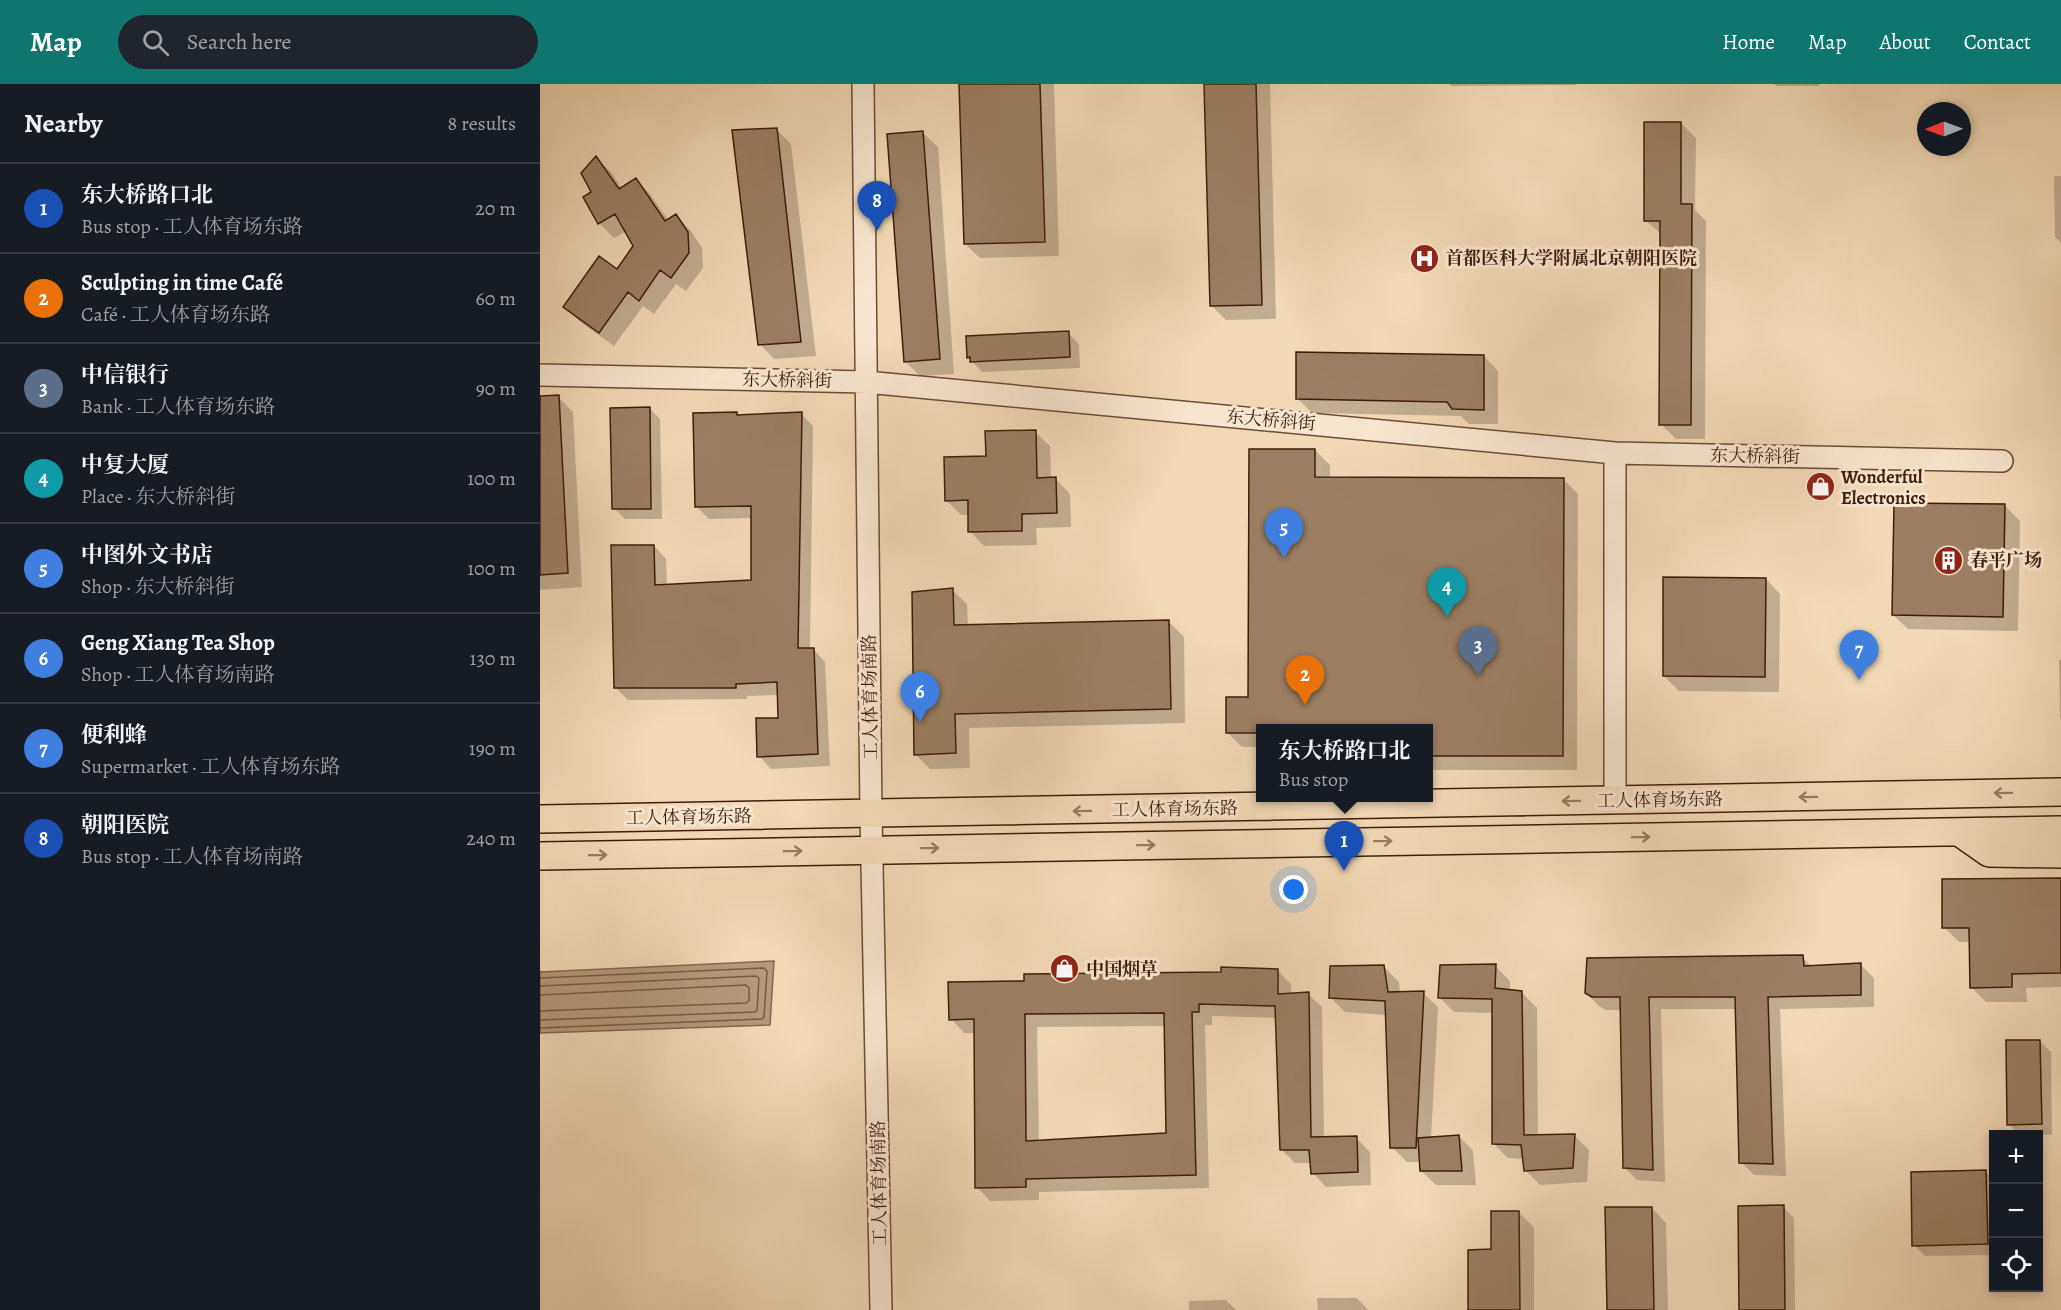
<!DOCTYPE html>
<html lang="en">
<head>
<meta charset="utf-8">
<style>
	:root { --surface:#171b24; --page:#20242c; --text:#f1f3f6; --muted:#9ea1a6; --line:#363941; --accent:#0f766e }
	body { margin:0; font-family:Alegreya,"Noto Serif SC",serif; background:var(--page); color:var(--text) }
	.controls { position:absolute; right:18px; bottom:18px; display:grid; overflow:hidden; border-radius:0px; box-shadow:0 3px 9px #0003 }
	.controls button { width:54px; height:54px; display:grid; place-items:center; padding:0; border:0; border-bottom:2px solid var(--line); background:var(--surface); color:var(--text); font:30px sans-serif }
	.compass { position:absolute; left:1377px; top:18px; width:54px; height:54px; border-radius:50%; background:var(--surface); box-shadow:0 3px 9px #0003; rotate:269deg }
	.you { position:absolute; left:754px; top:806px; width:21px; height:21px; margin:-15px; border:4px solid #fff; border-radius:50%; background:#1a73e8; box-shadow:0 0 0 9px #1a73e833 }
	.badge { display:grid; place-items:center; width:39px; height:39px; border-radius:50%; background:var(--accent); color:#fff; font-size:20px; font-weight:700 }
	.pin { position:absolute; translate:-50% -50px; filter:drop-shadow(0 2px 3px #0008) }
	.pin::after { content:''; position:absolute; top:32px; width:21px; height:18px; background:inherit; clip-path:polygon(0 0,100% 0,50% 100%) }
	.popup { position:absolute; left:716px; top:640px; width:177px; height:78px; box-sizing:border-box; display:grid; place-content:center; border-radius:0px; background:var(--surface); filter:drop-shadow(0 2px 4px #0005); font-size:20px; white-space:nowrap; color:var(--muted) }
	.popup b { font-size:22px; color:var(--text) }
	.popup::after { content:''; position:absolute; left:50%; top:100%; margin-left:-12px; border:12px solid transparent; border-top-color:var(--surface) }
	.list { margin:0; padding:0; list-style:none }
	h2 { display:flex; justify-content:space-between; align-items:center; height:78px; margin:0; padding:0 24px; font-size:26px }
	h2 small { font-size:20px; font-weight:400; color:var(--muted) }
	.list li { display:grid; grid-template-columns:39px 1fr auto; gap:18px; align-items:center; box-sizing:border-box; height:90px; padding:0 24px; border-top:2px solid var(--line) }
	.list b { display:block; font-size:22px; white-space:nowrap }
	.list p { margin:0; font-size:20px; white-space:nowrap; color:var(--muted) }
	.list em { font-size:20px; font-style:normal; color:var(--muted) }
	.icon { flex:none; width:33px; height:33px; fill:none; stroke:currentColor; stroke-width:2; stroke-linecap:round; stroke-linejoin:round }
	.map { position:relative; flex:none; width:1521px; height:1226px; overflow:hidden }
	header { display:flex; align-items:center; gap:36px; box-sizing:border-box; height:84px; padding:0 30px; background:var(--accent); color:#fff }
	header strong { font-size:28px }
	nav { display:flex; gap:33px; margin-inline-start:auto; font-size:21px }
	.search { width:420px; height:54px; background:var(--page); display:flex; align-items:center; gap:15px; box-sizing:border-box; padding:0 21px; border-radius:33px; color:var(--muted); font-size:22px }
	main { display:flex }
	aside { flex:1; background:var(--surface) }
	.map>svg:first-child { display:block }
	.water { fill:#b5997b; stroke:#85674e; stroke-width:1.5 }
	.shadow { fill:#0003; fill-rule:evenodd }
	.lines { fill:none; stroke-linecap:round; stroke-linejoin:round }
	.shore { stroke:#7a5b42; stroke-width:1.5 }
	.building { fill:#9c7f63; stroke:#3e1d0a; stroke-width:1.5; fill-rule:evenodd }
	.minor-casing { stroke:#6b4c35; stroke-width:24 }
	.major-casing { stroke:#3e1d0a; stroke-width:30 }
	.minor { stroke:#f7e6cf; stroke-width:21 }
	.major { stroke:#f2d9b5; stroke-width:27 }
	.oneway { stroke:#987b60 }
	.labels { text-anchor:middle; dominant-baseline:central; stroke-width:6; stroke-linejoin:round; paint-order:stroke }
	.poi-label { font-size:18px; font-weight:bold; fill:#3e1d0a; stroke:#f7e6cf; text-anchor:start }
	.street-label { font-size:18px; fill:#3e1d0a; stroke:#f7e6cf }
</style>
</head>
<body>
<header>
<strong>Map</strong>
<div class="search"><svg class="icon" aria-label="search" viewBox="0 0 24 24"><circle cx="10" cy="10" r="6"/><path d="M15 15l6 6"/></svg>Search here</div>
<nav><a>Home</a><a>Map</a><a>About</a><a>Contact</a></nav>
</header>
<main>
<aside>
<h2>Nearby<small>8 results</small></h2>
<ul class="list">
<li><span class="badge" style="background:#1a4fb4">1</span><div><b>东大桥路口北</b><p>Bus stop · 工人体育场东路</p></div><em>20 m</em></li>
<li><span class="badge" style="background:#e8710a">2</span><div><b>Sculpting in time Café</b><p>Café · 工人体育场东路</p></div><em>60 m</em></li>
<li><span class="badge" style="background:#5c6f8a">3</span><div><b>中信银行</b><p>Bank · 工人体育场东路</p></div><em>90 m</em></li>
<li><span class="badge" style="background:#0f9aa8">4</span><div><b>中复大厦</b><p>Place · 东大桥斜街</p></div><em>100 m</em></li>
<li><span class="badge" style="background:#3f7fe0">5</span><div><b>中图外文书店</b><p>Shop · 东大桥斜街</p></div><em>100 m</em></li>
<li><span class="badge" style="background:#3f7fe0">6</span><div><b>Geng Xiang Tea Shop</b><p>Shop · 工人体育场南路</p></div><em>130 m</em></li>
<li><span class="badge" style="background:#3f7fe0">7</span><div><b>便利蜂</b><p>Supermarket · 工人体育场东路</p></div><em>190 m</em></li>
<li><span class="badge" style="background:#1a4fb4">8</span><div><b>朝阳医院</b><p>Bus stop · 工人体育场南路</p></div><em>240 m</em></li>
</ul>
</aside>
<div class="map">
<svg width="1521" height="1226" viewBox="0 0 1521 1226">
	<rect width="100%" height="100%" fill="#f2d9b5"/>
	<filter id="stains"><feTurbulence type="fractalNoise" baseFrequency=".00333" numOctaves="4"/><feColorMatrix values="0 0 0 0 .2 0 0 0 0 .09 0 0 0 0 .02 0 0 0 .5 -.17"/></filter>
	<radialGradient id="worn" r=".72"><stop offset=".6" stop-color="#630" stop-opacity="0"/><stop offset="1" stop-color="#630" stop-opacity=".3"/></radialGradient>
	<path class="water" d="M234 877 230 941 0 949V888Z"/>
	<path class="shadow" d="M421 0H514L519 172 440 174 425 160Z
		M666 0H730L736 235 686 236 671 221Z
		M909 0H1036V1L911 2Z
		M1234 0H1279V2H1236Z
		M1141 39 1156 54 1155 126 1166 137 1165 355H1136L1121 340 1122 151 1105 136Z
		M236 45 251 60 276 272 234 275 220 260Z
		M383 49 398 63 414 290 380 292 365 277Z
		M56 74 71 88 82 105 96 95 110 110 129 137 136 132 151 147 162 164 163 184 146 207 136 200 114 230 103 222 74 262 39 237 25 223 77 187 95 162 86 147 74 154 59 139 53 109Z
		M1514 92H1521V159L1515 153Z
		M528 249 539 260 540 284 442 288 428 273Z
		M944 272 958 287V340H929L921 332 772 329 757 314Z
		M0 313H18L33 328 42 503 0 506Z
		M109 324 120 335 122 435H85L74 424Z
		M196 330 199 333 261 330 273 342 270 565H273L285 578 290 682 231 685 219 672 240 635 239 611 207 612V615L88 616 75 603 114 462 126 475 127 502 212 497 213 434 169 435 156 422Z
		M495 348 510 362 511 395H516L530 410 531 443 496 444 497 461 444 462 430 447 429 431H421L406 416 447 373Z
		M775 366 790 381V395H1023L1038 410 1037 686H888V644H720V663H702L687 648 710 615Z
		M1465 422 1480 437 1478 547 1368 545 1353 531Z
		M1226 495 1240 510 1239 608 1139 607 1124 592Z
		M412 506 427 520 428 542 629 538 644 553 645 639 429 644 430 684 390 685 375 670Z
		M1519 576H1521V635L1520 634Z
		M1521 795V903L1486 904 1487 918H1446L1431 903V858H1419L1404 843Z
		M1262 873 1272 883 1321 881 1334 894V923L1240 925 1246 1092 1214 1091 1201 1078 1197 925H1121L1125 1098 1097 1096 1084 1083 1082 926H1066L1059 922 1046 909Z
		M955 882 970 897V907L982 909 997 924 998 1052 1034 1051 1049 1066 1047 1098 1000 1101 985 1086 984 1075 968 1074 953 1059V929L914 928 899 913Z
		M844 883 859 898 860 909H883L898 923 891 1054 919 1052 933 1067 936 1101H896L881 1087V1078H867L852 1063 847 931 805 928 790 913Z
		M737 886 751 900V910H768L782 923 784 1055 816 1054 830 1068 831 1101 786 1103 773 1089 772 1079H755L741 1065 737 934 672 932V941H665L669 1104 499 1108V1116L450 1117 437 1103 436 949H424L411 935 682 890ZM626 942 628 1051 499 1058 497 943Z
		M1500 957 1511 968 1512 1051 1479 1050 1469 1040Z
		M1446 1088 1454 1096V1171L1385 1172 1374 1161Z
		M1243 1123 1254 1134 1255 1226H1201Z
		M1112 1124 1126 1139 1128 1226H1068Z
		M979 1129 994 1143V1226H930L953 1167Z
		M777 1214H817L828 1226H778Z
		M686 1216 696 1226H649V1217Z"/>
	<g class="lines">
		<path class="shore" d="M0 894 224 884 227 887 224 933 222 935 0 944
			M0 902 216 892 219 894 217 926 215 928 0 936
			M0 911 206 901 209 904V917L206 919 0 927"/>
	</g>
	<path class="building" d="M419 0H500L505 158 424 160Z
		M664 0H716L722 221 670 222Z
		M1104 38H1141V120H1152L1151 341H1119L1120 137H1104Z
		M237 44 261 258 218 261 192 46Z
		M383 47 400 275 364 278 347 50Z
		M56 72 79 105 96 94 125 137 136 130 148 148 149 169 131 194 120 186 99 217 88 208 59 249 23 223 59 172 77 185 93 162 75 130 58 140 43 113 51 108 41 89Z
		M529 247 530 273 430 278V273L427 274 426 252Z
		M756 268 944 271V326L912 325 907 318 756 315Z
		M19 311 28 489 0 491V312Z
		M110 323 111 425H72L70 324Z
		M197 328V331L262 328 258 564H274L278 670 217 673 216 634H238L237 598 196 600V604H74L71 461H114L115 501 211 496V422L155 423 153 329Z
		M496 346 497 394 516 393 517 429 482 430V447L428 448V416L405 417 404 373 446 372 445 347Z
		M709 365H775V393L1024 394 1023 672H888V645H720V649H686V613H708Z
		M1354 419 1465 420 1463 533 1352 531Z
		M1123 493 1226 494 1225 593 1123 592Z
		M413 504 414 541 629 536 631 625 415 630 416 669 374 671 372 508Z
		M1521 794V889L1472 890V903L1430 904 1429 844H1402V795Z
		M1263 871 1264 882 1321 879V911L1228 913 1233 1080 1199 1079 1195 913H1109L1113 1086 1083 1084 1080 913H1052L1045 909 1047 874Z
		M956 880 955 904 982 907 984 1051 1035 1050 1033 1084 984 1087 981 1061 952 1060V915L898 914 900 881Z
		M844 881 848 908 884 907 876 1064H850L845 917 789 914 790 882Z
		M681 883 738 885V910L769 908 771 1053 817 1052 818 1088 771 1090 769 1066H740L735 922 659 920V928H652L656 1091 486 1095V1103L435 1104 434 935 409 936 408 898 484 897V890L681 888ZM624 929 626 1049 486 1057 485 930Z
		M1466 956H1500L1502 1040 1467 1041Z
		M919 1051 922 1087H880L878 1054Z
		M1446 1086 1448 1160 1372 1162 1371 1088Z
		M1244 1121 1245 1226H1199L1198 1122Z
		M1065 1123H1112L1114 1226H1067Z
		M951 1127H979L980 1226H928V1166L951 1165Z"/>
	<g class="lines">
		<defs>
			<path id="minor" d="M323 0 331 731 341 1226
				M0 291 326 298 1075 369 1462 377
				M1075 369V716"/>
			<path id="major" d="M0 735 1521 708
				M1419 748 1449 769 1521 770
				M0 772 1521 746"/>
		</defs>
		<use href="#minor" class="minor-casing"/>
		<use href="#major" class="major-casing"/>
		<use href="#minor" class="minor"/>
		<use href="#major" class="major"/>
	</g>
	<defs><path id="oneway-shaft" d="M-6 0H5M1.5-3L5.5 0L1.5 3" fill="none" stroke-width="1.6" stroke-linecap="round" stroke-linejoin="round" transform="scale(1.5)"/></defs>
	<g class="oneway">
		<use href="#oneway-shaft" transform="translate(1463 709) rotate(179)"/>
		<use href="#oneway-shaft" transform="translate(1268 713) rotate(179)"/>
		<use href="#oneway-shaft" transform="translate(1031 717) rotate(179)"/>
		<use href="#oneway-shaft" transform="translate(542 727) rotate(179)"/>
		<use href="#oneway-shaft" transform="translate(1101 753) rotate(-1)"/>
		<use href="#oneway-shaft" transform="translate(843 757) rotate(-1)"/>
		<use href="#oneway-shaft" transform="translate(606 761) rotate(-1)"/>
		<use href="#oneway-shaft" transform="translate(390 764) rotate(-1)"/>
		<use href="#oneway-shaft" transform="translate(253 767) rotate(-1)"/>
		<use href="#oneway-shaft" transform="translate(58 771) rotate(-1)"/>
	</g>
	<defs>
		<symbol id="hospital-disc" viewBox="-11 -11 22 22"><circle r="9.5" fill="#8f2418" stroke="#f7e6cf"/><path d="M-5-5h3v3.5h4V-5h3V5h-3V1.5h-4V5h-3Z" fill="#fff"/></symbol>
		<symbol id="shop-disc" viewBox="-11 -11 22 22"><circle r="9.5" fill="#8f2418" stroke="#f7e6cf"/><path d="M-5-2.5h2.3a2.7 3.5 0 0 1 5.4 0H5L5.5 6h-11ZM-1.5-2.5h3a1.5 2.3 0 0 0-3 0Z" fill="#fff"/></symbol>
		<symbol id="building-disc" viewBox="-11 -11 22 22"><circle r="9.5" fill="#8f2418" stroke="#f7e6cf"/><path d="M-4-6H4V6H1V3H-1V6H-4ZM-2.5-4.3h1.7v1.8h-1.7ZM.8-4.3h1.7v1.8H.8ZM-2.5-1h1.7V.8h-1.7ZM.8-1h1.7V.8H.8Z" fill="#fff"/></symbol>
	</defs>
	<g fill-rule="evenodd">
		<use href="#hospital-disc" x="868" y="158" width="33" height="33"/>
		<use href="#shop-disc" x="1264" y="386" width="33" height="33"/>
		<use href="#building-disc" x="1392" y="460" width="33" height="33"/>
		<use href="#shop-disc" x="508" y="868" width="33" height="33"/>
	</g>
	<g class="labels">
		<g class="poi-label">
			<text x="905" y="174">首都医科大学附属北京朝阳医院</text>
			<text x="1301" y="393">Wonderful<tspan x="1301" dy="21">Electronics</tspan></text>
			<text x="1430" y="476">春平广场</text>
			<text x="546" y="885">中国烟草</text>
		</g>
		<g class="street-label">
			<text transform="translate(247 296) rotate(1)">东大桥斜街</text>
			<text transform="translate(731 336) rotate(5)">东大桥斜街</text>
			<text transform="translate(1215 372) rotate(1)">东大桥斜街</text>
			<text transform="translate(330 613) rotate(-91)">工人体育场南路</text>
			<text transform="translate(1120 716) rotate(-1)">工人体育场东路</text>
			<text transform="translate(635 725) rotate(-1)">工人体育场东路</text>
			<text transform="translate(149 733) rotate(-1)">工人体育场东路</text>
			<text transform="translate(339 1099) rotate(-91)">工人体育场南路</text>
		</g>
	</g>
	<rect width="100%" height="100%" filter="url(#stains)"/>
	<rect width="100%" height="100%" fill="url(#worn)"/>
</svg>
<div class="controls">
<button>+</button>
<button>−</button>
<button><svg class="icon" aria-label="locate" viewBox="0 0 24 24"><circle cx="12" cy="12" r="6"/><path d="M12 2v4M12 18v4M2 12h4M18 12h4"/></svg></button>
</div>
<svg class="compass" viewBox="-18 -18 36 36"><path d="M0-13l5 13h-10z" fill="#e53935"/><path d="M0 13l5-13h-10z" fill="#9ea1a6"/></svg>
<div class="you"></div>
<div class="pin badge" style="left:804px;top:787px;background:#1a4fb4">1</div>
<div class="popup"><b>东大桥路口北</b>Bus stop</div>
<div class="pin badge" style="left:765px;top:621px;background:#e8710a">2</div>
<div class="pin badge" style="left:938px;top:592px;background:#5c6f8a">3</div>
<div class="pin badge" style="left:907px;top:533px;background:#0f9aa8">4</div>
<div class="pin badge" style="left:744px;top:474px;background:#3f7fe0">5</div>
<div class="pin badge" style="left:380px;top:638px;background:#3f7fe0">6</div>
<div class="pin badge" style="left:1319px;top:596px;background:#3f7fe0">7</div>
<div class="pin badge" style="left:337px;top:147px;background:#1a4fb4">8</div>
</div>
</main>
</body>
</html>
